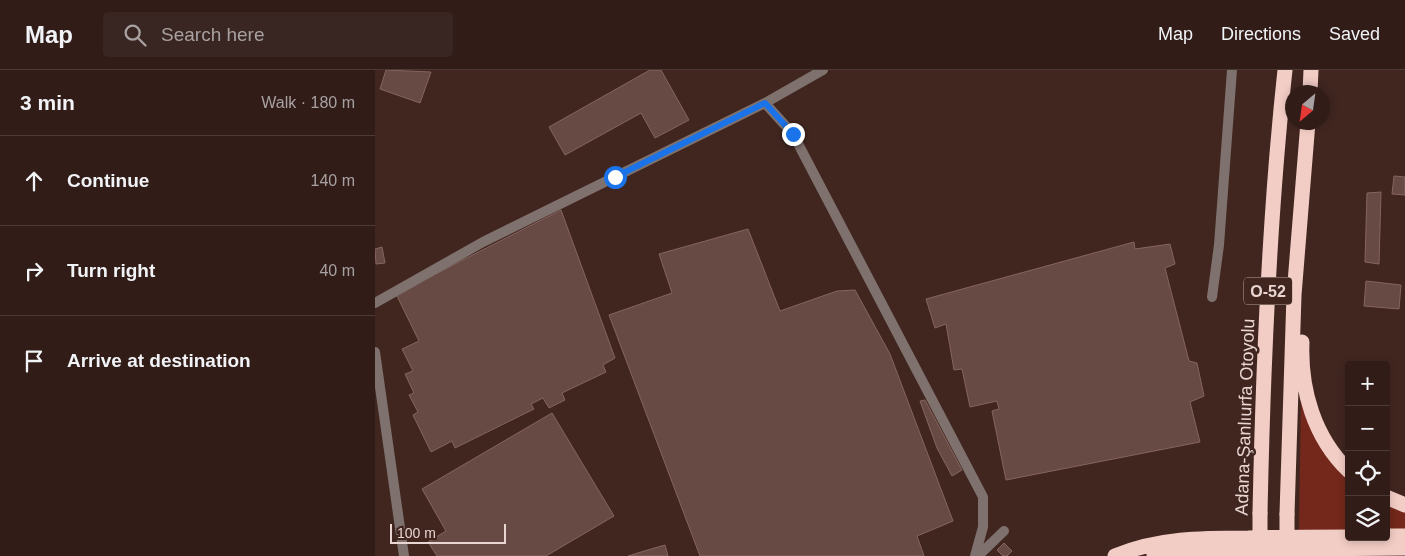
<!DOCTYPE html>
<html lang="en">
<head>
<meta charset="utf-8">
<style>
	:root { --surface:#311c18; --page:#392521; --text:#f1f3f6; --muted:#a8a1a2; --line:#4c3a37 }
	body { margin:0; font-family:Helvetica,sans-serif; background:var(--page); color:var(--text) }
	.controls { position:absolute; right:15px; bottom:15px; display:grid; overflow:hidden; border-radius:5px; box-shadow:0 2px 8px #0003 }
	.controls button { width:45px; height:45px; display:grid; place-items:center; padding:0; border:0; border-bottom:1px solid var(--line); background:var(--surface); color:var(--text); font:25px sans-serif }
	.compass { position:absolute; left:910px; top:15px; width:45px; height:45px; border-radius:50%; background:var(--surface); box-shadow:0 2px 8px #0003; rotate:209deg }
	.scale { position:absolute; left:15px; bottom:12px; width:116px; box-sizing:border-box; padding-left:5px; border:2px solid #e9d6d2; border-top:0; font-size:14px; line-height:18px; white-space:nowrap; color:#e9d6d2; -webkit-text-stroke:4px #412620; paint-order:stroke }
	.stop { position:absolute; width:15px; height:15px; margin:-11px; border:4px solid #1a73e8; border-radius:50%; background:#fff }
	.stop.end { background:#1a73e8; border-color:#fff; box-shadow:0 1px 5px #0008 }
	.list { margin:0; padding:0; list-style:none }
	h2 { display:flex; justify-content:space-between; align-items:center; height:65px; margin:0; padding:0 20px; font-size:21px }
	h2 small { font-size:16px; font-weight:400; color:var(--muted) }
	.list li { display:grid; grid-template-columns:32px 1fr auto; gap:15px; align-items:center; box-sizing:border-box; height:90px; padding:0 20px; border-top:1px solid var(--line) }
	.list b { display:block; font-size:19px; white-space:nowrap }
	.list em { font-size:16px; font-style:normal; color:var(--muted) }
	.icon { flex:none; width:28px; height:28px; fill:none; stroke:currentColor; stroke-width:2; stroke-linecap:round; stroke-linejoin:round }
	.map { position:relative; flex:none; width:1030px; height:486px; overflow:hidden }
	header { display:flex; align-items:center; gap:30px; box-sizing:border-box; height:70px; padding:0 25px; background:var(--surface); border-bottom:1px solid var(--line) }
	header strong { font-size:24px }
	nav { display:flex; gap:28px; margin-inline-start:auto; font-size:18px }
	.search { width:350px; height:45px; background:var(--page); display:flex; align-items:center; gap:12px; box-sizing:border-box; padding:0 18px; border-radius:5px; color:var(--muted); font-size:19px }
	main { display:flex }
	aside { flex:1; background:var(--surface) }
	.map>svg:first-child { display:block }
	.green { fill:#74281b }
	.building { fill:#684a44; stroke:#85655e }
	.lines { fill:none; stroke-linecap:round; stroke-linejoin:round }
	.minor { stroke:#7f716d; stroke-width:10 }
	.highway { stroke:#f2cdc5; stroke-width:15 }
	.highway-bridge { stroke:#f2cdc5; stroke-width:15 }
	.route { stroke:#1a73e8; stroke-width:6 }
	.labels { text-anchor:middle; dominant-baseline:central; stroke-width:5; stroke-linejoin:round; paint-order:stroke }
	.shield { fill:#412620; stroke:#b7a19d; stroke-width:1 }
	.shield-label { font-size:16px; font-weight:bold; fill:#e9d6d2 }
	.street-label { font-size:18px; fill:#e9d6d2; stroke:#412620 }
</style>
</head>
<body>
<header>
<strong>Map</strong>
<div class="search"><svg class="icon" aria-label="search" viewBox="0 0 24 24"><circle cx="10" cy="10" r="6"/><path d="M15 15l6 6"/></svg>Search here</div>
<nav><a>Map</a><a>Directions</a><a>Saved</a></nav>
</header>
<main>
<aside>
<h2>3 min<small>Walk · 180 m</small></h2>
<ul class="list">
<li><svg class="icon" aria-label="ahead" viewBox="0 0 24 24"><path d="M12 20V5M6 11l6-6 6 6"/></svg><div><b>Continue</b></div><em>140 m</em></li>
<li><svg class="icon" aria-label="right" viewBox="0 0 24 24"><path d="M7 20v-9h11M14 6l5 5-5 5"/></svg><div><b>Turn right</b></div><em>40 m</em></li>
<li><svg class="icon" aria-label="arrive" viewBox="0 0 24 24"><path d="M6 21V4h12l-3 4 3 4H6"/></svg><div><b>Arrive at destination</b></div></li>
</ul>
</aside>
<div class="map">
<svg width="1030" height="486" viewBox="0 0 1030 486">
	<rect width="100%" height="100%" fill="#412620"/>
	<path class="green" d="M926 326 974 405V460L924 461Z
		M1011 431 1030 439V459H1011Z"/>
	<path class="building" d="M11 0 56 2 45 33 5 19Z
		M275 0H286L314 50 280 68 266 43 190 85 174 57Z
		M1019 106 1030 107V125L1017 124Z
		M1006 122 1004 194 990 192 992 123Z
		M186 140 240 288 228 295 231 302 187 323 190 330 174 338 168 328 156 334 159 339 80 378 77 371 56 382 38 345 43 342 34 325 39 323 30 304 38 301 27 279 44 271 21 224Z
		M373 159 405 241 462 221 480 220 515 284 578 451 542 466 549 486H325L234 245 297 223 284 184Z
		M759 172 760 179 795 174 800 194 790 198 814 291 822 293 829 326 815 332 825 372 631 410 617 341 624 339 622 331 595 337 587 299 579 300 571 254 560 258 551 229Z
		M7 177 10 193 1 194 0 179Z
		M991 211 1026 215 1024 239 989 236Z
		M550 330 587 400 577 406 562 378 545 331Z
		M177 343 239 446 171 486H62L53 472 71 461 47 419Z
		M629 473 637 481 632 486H628L622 480Z
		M290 475 293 486H253L266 482Z"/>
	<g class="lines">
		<path class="minor" d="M390 33 418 64 608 427V457L600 486
			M837 227 844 175 857 0
			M0 233 108 172 390 33 448 0
			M0 282 29 486
			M603 486 629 461"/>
		<path class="highway" d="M935 22 936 0
			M927 272C925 319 939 368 974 401
			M1011 427 1030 435
			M885 443C888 295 894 147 910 0
			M912 444 919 225 933 52
			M1011 466H1030
			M740 486C783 468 827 468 873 468 907 467 940 467 974 467
			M779 486 824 480 1030 478"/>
		<path class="highway-bridge" d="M912 444V486
			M885 486V443"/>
	</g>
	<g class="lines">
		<path class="route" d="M240 107 390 33 418 64"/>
	</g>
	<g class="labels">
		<rect class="shield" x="869" y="207.5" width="48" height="27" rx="4"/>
		<g class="shield-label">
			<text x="893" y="221">O-52</text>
		</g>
		<g class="street-label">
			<text transform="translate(870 347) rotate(-88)">Adana-Şanlıurfa Otoyolu</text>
		</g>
	</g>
</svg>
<div class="controls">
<button>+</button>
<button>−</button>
<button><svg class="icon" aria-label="locate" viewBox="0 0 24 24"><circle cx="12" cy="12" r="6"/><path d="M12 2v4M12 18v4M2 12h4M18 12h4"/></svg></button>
<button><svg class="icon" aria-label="layers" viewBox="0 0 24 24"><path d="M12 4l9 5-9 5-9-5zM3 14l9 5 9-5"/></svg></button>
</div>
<svg class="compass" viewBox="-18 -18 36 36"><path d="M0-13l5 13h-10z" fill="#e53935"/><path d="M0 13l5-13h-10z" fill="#a8a1a2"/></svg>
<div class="scale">100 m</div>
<div class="stop" style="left:240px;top:107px"></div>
<div class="stop end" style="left:418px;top:64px"></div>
</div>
</main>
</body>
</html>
